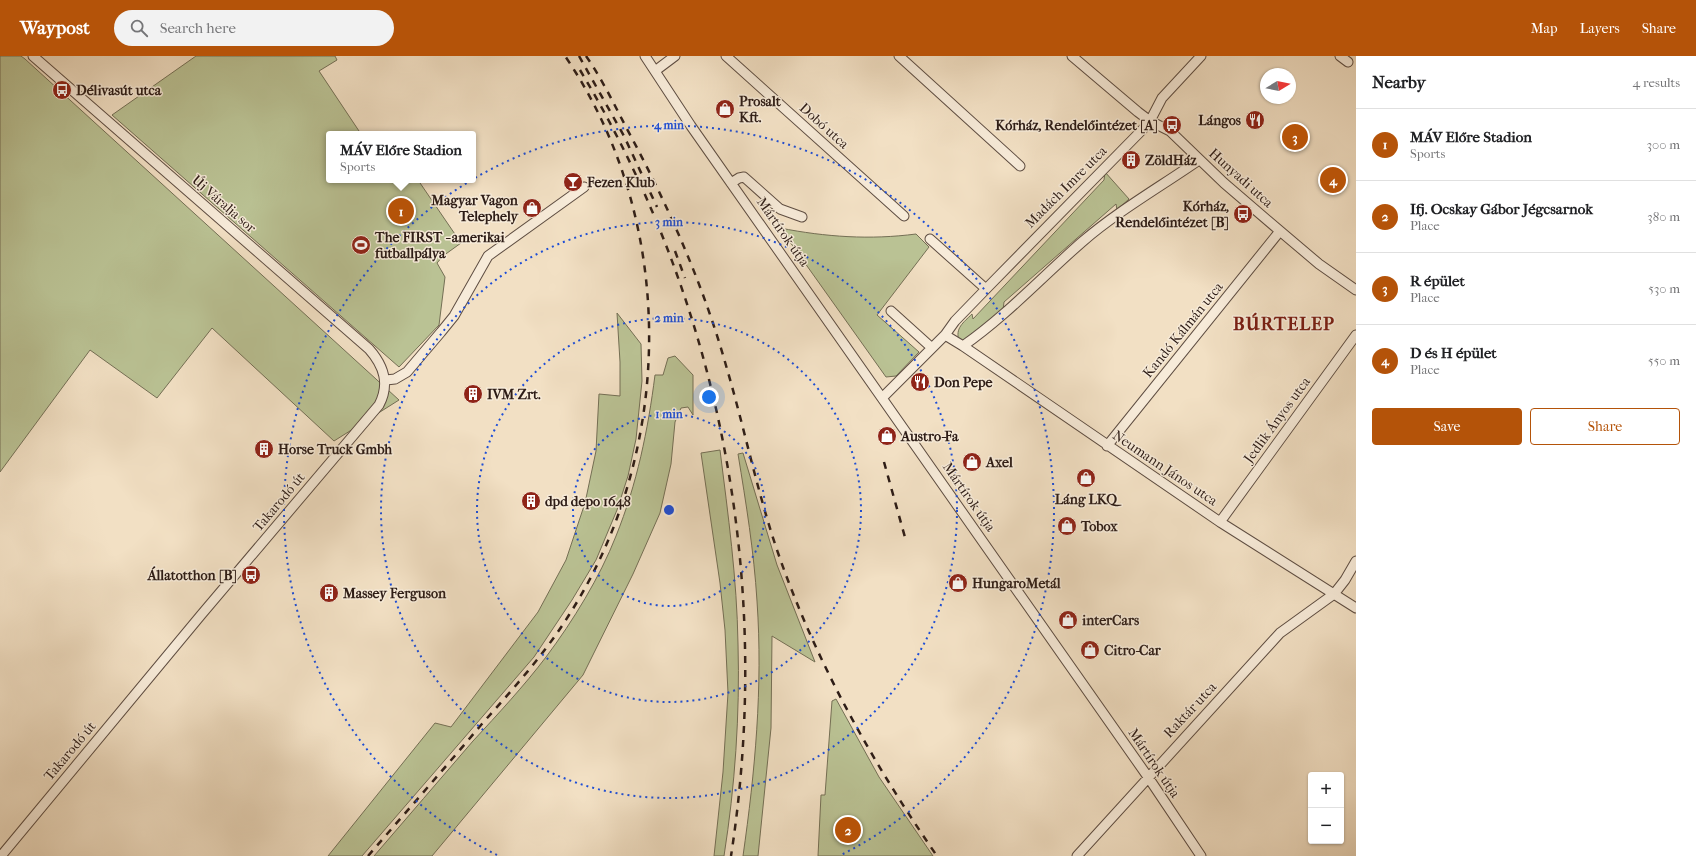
<!DOCTYPE html>
<html lang="en">
<head>
<meta charset="utf-8">
<style>
	:root { --surface:#fff; --page:#f2f2f2; --text:#202124; --muted:#757577; --line:#e0e0e0; --accent:#b45309 }
	body { margin:0; font-family:"IM FELL French Canon",serif; background:var(--page); color:var(--text) }
	.controls { position:absolute; right:12px; bottom:12px; display:grid; overflow:hidden; border-radius:4px; box-shadow:0 1px 3px #0004 }
	.controls button { width:36px; height:36px; display:grid; place-items:center; padding:0; border:0; border-bottom:1px solid var(--line); background:var(--surface); color:var(--text); font:20px sans-serif }
	.compass { position:absolute; left:1260px; top:12px; width:36px; height:36px; border-radius:50%; background:var(--surface); box-shadow:0 1px 3px #0004; rotate:80deg }
	.you { position:absolute; left:709px; top:341px; width:14px; height:14px; margin:-10px; border:3px solid #fff; border-radius:50%; background:#1a73e8; box-shadow:0 0 0 6px #1a73e833 }
	.badge { display:grid; place-items:center; width:26px; height:26px; border-radius:50%; background:var(--accent); color:#fff; font-size:13px; font-weight:700 }
	.pin { position:absolute; translate:-50% -50%; border:2px solid #fff; box-shadow:0 1px 4px #0006 }
	.popup { position:absolute; left:326px; top:75px; width:150px; height:52px; box-sizing:border-box; display:grid; place-content:center; border-radius:4px; background:var(--surface); filter:drop-shadow(0 1px 3px #0005); font-size:13px; white-space:nowrap; color:var(--muted) }
	.popup b { font-size:15px; color:var(--text) }
	.popup::after { content:''; position:absolute; left:50%; top:100%; margin-left:-8px; border:8px solid transparent; border-top-color:var(--surface) }
	.list { margin:0; padding:0; list-style:none }
	h2 { display:flex; justify-content:space-between; align-items:center; height:52px; margin:0; padding:0 16px; font-size:17px }
	h2 small { font-size:13px; font-weight:400; color:var(--muted) }
	.list li { display:grid; grid-template-columns:26px 1fr auto; gap:12px; align-items:center; box-sizing:border-box; height:72px; padding:0 16px; border-top:1px solid var(--line) }
	.list b { display:block; font-size:15px; white-space:nowrap }
	.list p { margin:0; font-size:13px; white-space:nowrap; color:var(--muted) }
	.list em { font-size:13px; font-style:normal; color:var(--muted) }
	.actions { display:flex; gap:8px; padding:12px 16px }
	.actions a { flex:1; padding:9px 0; border:1px solid var(--accent); border-radius:4px; text-align:center; font-size:14px; color:var(--accent) }
	.actions .main { background:var(--accent); color:#fff }
	.icon { flex:none; width:22px; height:22px; fill:none; stroke:currentColor; stroke-width:2; stroke-linecap:round; stroke-linejoin:round }
	.map { position:relative; flex:none; width:1356px; height:800px; overflow:hidden }
	header { display:flex; align-items:center; gap:24px; box-sizing:border-box; height:56px; padding:0 20px; background:var(--accent); color:#fff }
	header strong { font-size:19px }
	nav { display:flex; gap:22px; margin-inline-start:auto; font-size:14px }
	.search { width:280px; height:36px; background:var(--page); display:flex; align-items:center; gap:10px; box-sizing:border-box; padding:0 14px; border-radius:22px; color:var(--muted); font-size:15px }
	main { display:flex }
	aside { flex:1; background:var(--surface) }
	.map>svg:first-child { display:block }
	.green { fill:#bac294; stroke:#746f55 }
	.lines { fill:none; stroke-linecap:round; stroke-linejoin:round }
	.minor-casing { stroke:#5e4d42; stroke-width:11 }
	.minor { stroke:#f7ebd9; stroke-width:9 }
	.rail { stroke:#2d1c16; stroke-width:2.5; stroke-dasharray:7 7; stroke-linecap:butt }
	.ring { fill:none; stroke:#1d4ed8; stroke-width:2; stroke-dasharray:2 4 }
	.labels { text-anchor:middle; dominant-baseline:central; stroke-width:3; stroke-linejoin:round; paint-order:stroke }
	.poi-label { font-size:14px; font-weight:bold; fill:#2d1c16; stroke:#f7ebd9; text-anchor:start }
	.street-label { font-size:14px; fill:#2d1c16; stroke:#f7ebd9 }
	.district-label { font-size:18px; font-weight:bold; letter-spacing:1px; fill:#7a1f14; stroke:#f7ebd9 }
	.centre { fill:#1d4ed8; stroke:#f7ebd9; stroke-width:2 }
	.ring-label { font-size:12px; text-anchor:middle; font-weight:bold; fill:#1d4ed8; stroke:#f7ebd9; stroke-width:3; stroke-linejoin:round; paint-order:stroke }
</style>
</head>
<body>
<header>
<strong>Waypost</strong>
<div class="search"><svg class="icon" aria-label="search" viewBox="0 0 24 24"><circle cx="10" cy="10" r="6"/><path d="M15 15l6 6"/></svg>Search here</div>
<nav><a>Map</a><a>Layers</a><a>Share</a></nav>
</header>
<main>
<div class="map">
<svg width="1356" height="800" viewBox="0 0 1356 800">
	<rect width="100%" height="100%" fill="#f2e0c4"/>
	<filter id="stains"><feTurbulence type="fractalNoise" baseFrequency=".005" numOctaves="4"/><feColorMatrix values="0 0 0 0 .2 0 0 0 0 .09 0 0 0 0 .02 0 0 0 .5 -.17"/></filter>
	<radialGradient id="worn" r=".72"><stop offset=".6" stop-color="#630" stop-opacity="0"/><stop offset="1" stop-color="#630" stop-opacity=".3"/></radialGradient>
	<path class="green" d="M0 0H21L25 3 399 344 334 385 212 272 157 342 90 294 0 416Z
		M196 0H335L337 4 319 15 361 78H329V124H418L461 187 443 200 437 207 445 221 439 269 399 311 112 59Z
		M1105 116 1129 143 1117 154 1116 148 1004 246 1003 254 972 286 959 285C955 272 963 267 972 258L973 263 1104 124Z
		M780 172C826 181 870 184 916 178L929 191 877 259 919 296 896 320 886 321Z
		M617 257 641 288 642 325 636 383 628 420 617 454 596 504 572 544 534 601 362 800H328L435 667 451 671 538 556 566 504 585 447 596 395 599 338 620 340V306Z
		M675 300 693 319V359L688 351 681 352 675 366 671 408 660 457 633 518 583 619 432 800H374C407 762 440 723 473 685 498 658 524 630 546 601 573 565 600 521 616 480 637 428 648 374 655 319H663L668 302Z
		M720 394C728 458 737 523 738 588 740 659 735 730 724 800H714L723 716 728 637 725 574 720 527 701 397Z
		M743 397 777 509 815 606 772 580 771 672 758 800H743C755 716 763 631 757 545 754 496 746 447 738 398Z
		M836 643 879 721 933 800H818L821 739H825L832 645Z"/>
	<g class="lines">
		<defs>
			<path id="minor" d="M645 0 691 70 1148 721 1201 800
				M726 0 904 160
				M899 0 1020 110
				M1072 0 1138 56 1150 65 1170 75 1224 127 1280 175 1319 208 1356 234
				M1340 0 1348 6
				M655 15 675 0
				M731 127 739 122 744 121 780 153 802 161
				M930 183 986 233
				M891 255 932 292
				M945 279 963 290C1006 260 1042 221 1082 186 1118 155 1160 131 1199 104
				M963 290 1220 466 1356 552
				M386 324 395 323 407 316 441 276 454 260 488 200 584 131
				M882 342 945 279 955 265 986 233 1143 73 1150 65 1162 42 1201 0
				M1107 390 1280 175
				M1220 466 1356 279
				M1 800 201 559 379 349C390 328 384 310 369 293L33 0
				M1077 800 1280 577 1334 538 1345 524 1356 505"/>
		</defs>
		<use href="#minor" class="minor-casing"/>
		<use href="#minor" class="minor"/>
		<path class="rail" d="M579 0 624 80 657 151
			M586 0C602 23 614 48 627 73 668 149 704 230 727 313 744 371 756 430 775 488 812 599 870 703 937 800
			M580 14C722 250 773 528 731 800
			M675 195 685 222
			M884 406 906 485
			M368 800C406 756 444 713 481 669 512 634 544 599 569 559 676 392 677 164 565 0"/>
	</g>
	<g class="ring">
		<circle cx="669" cy="454" r="96"/>
		<circle cx="669" cy="454" r="192"/>
		<circle cx="669" cy="454" r="288"/>
		<path d="M497 799A385 385 0 1 1 841 799"/>
	</g>
	<defs>
		<symbol id="bus-disc" viewBox="-11 -11 22 22"><circle r="9.5" fill="#8f2418" stroke="#f7ebd9"/><path d="M-5-6H5V4H4V6H2V4H-2V6H-4V4H-5ZM-3.5-4V0h7V-4ZM-3.5 1.2v1.5H-2V1.2ZM2 1.2v1.5H3.5V1.2Z" fill="#fff"/></symbol>
		<symbol id="shop-disc" viewBox="-11 -11 22 22"><circle r="9.5" fill="#8f2418" stroke="#f7ebd9"/><path d="M-5-2.5h2.3a2.7 3.5 0 0 1 5.4 0H5L5.5 6h-11ZM-1.5-2.5h3a1.5 2.3 0 0 0-3 0Z" fill="#fff"/></symbol>
		<symbol id="restaurant-disc" viewBox="-11 -11 22 22"><circle r="9.5" fill="#8f2418" stroke="#f7ebd9"/><path d="M-5-6h1v4h1v-4h1v4h1v-4h1v5L-1.5 .5V6h-2V.5L-5-1ZM5-6V6H3V1.5H1.5Q1.5-4 5-6Z" fill="#fff"/></symbol>
		<symbol id="building-disc" viewBox="-11 -11 22 22"><circle r="9.5" fill="#8f2418" stroke="#f7ebd9"/><path d="M-4-6H4V6H1V3H-1V6H-4ZM-2.5-4.3h1.7v1.8h-1.7ZM.8-4.3h1.7v1.8H.8ZM-2.5-1h1.7V.8h-1.7ZM.8-1h1.7V.8H.8Z" fill="#fff"/></symbol>
		<symbol id="bar-disc" viewBox="-11 -11 22 22"><circle r="9.5" fill="#8f2418" stroke="#f7ebd9"/><path d="M-6-5H6L.8 .8V4.5H3.5V6h-7V4.5H-.8V.8Z" fill="#fff"/></symbol>
		<symbol id="stadium-disc" viewBox="-11 -11 22 22"><circle r="9.5" fill="#8f2418" stroke="#f7ebd9"/><path d="M0-5a6.5 5 0 1 0 0 10a6.5 5 0 1 0 0-10ZM-3.5-1.8h7v3.6h-7Z" fill="#fff"/></symbol>
	</defs>
	<g fill-rule="evenodd">
		<use href="#bus-disc" x="51" y="23" width="22" height="22"/>
		<use href="#shop-disc" x="714" y="42" width="22" height="22"/>
		<use href="#restaurant-disc" x="1244" y="53" width="22" height="22"/>
		<use href="#bus-disc" x="1161" y="58" width="22" height="22"/>
		<use href="#building-disc" x="1120" y="93" width="22" height="22"/>
		<use href="#bar-disc" x="562" y="115" width="22" height="22"/>
		<use href="#shop-disc" x="521" y="141" width="22" height="22"/>
		<use href="#bus-disc" x="1232" y="147" width="22" height="22"/>
		<use href="#stadium-disc" x="350" y="178" width="22" height="22"/>
		<use href="#restaurant-disc" x="909" y="315" width="22" height="22"/>
		<use href="#building-disc" x="462" y="327" width="22" height="22"/>
		<use href="#shop-disc" x="876" y="369" width="22" height="22"/>
		<use href="#building-disc" x="253" y="382" width="22" height="22"/>
		<use href="#shop-disc" x="961" y="395" width="22" height="22"/>
		<use href="#shop-disc" x="1075" y="411" width="22" height="22"/>
		<use href="#building-disc" x="520" y="434" width="22" height="22"/>
		<use href="#shop-disc" x="1056" y="459" width="22" height="22"/>
		<use href="#bus-disc" x="240" y="508" width="22" height="22"/>
		<use href="#shop-disc" x="947" y="516" width="22" height="22"/>
		<use href="#building-disc" x="318" y="526" width="22" height="22"/>
		<use href="#shop-disc" x="1057" y="553" width="22" height="22"/>
		<use href="#shop-disc" x="1079" y="583" width="22" height="22"/>
	</g>
	<g class="labels">
		<g class="poi-label">
			<text x="76" y="34">Délivasút utca</text>
			<text x="739" y="45">Prosalt<tspan x="739" dy="16">Kft.</tspan></text>
			<text x="1241" y="64" text-anchor="end">Lángos</text>
			<text x="1158" y="69" text-anchor="end">Kórház, Rendelőintézet [A]</text>
			<text x="1145" y="104">ZöldHáz</text>
			<text x="587" y="126">Fezen Klub</text>
			<text x="518" y="144" text-anchor="end">Magyar Vagon<tspan x="518" dy="16">Telephely</tspan></text>
			<text x="1229" y="150" text-anchor="end">Kórház,<tspan x="1229" dy="16">Rendelőintézet [B]</tspan></text>
			<text x="375" y="181">The FIRST - amerikai<tspan x="375" dy="16">futballpálya</tspan></text>
			<text x="934" y="326">Don Pepe</text>
			<text x="487" y="338">IVM Zrt.</text>
			<text x="901" y="380">Austro-Fa</text>
			<text x="278" y="393">Horse Truck Gmbh</text>
			<text x="986" y="406">Axel</text>
			<text x="1086" y="443" text-anchor="middle">Láng LKQ</text>
			<text x="545" y="445">dpd depo 1648</text>
			<text x="1081" y="470">Tobox</text>
			<text x="237" y="519" text-anchor="end">Állatotthon [B]</text>
			<text x="972" y="527">HungaroMetál</text>
			<text x="343" y="537">Massey Ferguson</text>
			<text x="1082" y="564">interCars</text>
			<text x="1104" y="594">Citro-Car</text>
		</g>
		<g class="street-label">
			<text transform="translate(824 70) rotate(42)">Dobó utca</text>
			<text transform="translate(1241 122) rotate(42)">Hunyadi utca</text>
			<text transform="translate(1066 131) rotate(-45)">Madách Imre utca</text>
			<text transform="translate(224 148) rotate(41)">Új Váralja sor</text>
			<text transform="translate(783 176) rotate(55)">Mártírok útja</text>
			<text transform="translate(1183 274) rotate(-51)">Kandó Kálmán utca</text>
			<text transform="translate(1277 364) rotate(-54)">Jedlik Ányos utca</text>
			<text transform="translate(1165 412) rotate(34)">Neumann János utca</text>
			<text transform="translate(969 441) rotate(55)">Mártírok útja</text>
			<text transform="translate(279 446) rotate(-50)">Takarodó út</text>
			<text transform="translate(1190 654) rotate(-47)">Raktár utca</text>
			<text transform="translate(70 695) rotate(-50)">Takarodó út</text>
			<text transform="translate(1154 707) rotate(56)">Mártírok útja</text>
		</g>
		<g class="district-label">
			<text x="1284" y="268">BÚRTELEP</text>
		</g>
	</g>
	<circle cx="669" cy="454" r="6" class="centre"/>
	<g class="ring-label">
		<text x="669" y="73">4 min</text>
		<text x="669" y="170">3 min</text>
		<text x="669" y="266">2 min</text>
		<text x="669" y="362">1 min</text>
	</g>
	<rect width="100%" height="100%" filter="url(#stains)"/>
	<rect width="100%" height="100%" fill="url(#worn)"/>
</svg>
<div class="controls">
<button>+</button>
<button>−</button>
</div>
<svg class="compass" viewBox="-18 -18 36 36"><path d="M0-13l5 13h-10z" fill="#e53935"/><path d="M0 13l5-13h-10z" fill="#757577"/></svg>
<div class="you"></div>
<div class="pin badge" style="left:401px;top:155px">1</div>
<div class="popup"><b>MÁV Előre Stadion</b>Sports</div>
<div class="pin badge" style="left:848px;top:774px">2</div>
<div class="pin badge" style="left:1295px;top:81px">3</div>
<div class="pin badge" style="left:1333px;top:124px">4</div>
</div>
<aside>
<h2>Nearby<small>4 results</small></h2>
<ul class="list">
<li><span class="badge">1</span><div><b>MÁV Előre Stadion</b><p>Sports</p></div><em>300 m</em></li>
<li><span class="badge">2</span><div><b>Ifj. Ocskay Gábor Jégcsarnok</b><p>Place</p></div><em>380 m</em></li>
<li><span class="badge">3</span><div><b>R épület</b><p>Place</p></div><em>530 m</em></li>
<li><span class="badge">4</span><div><b>D és H épület</b><p>Place</p></div><em>550 m</em></li>
</ul>
<div class="actions"><a class="main">Save</a><a>Share</a></div>
</aside>
</main>
</body>
</html>
